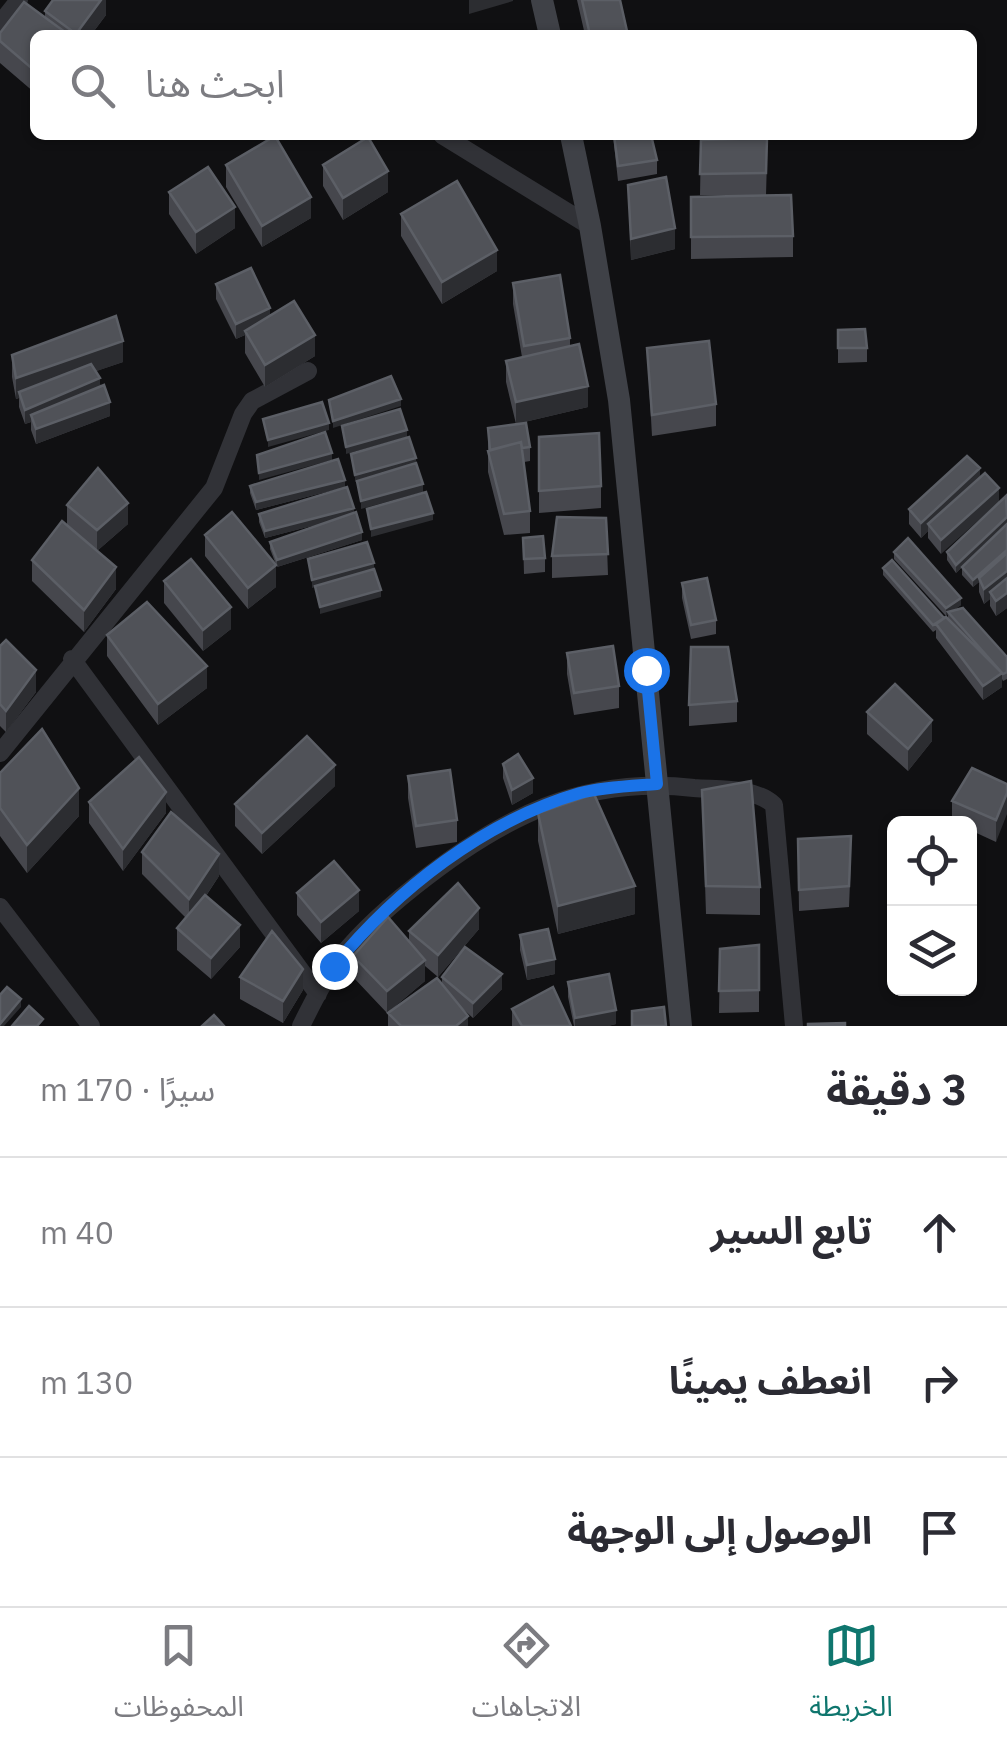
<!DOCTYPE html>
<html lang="ar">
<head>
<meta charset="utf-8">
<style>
	:root { --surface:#fff; --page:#f2f2f3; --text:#2b2b33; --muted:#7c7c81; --line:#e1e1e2; --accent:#0f766e }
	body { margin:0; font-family:"IBM Plex Sans","Noto Sans Arabic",sans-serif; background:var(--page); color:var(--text); direction:rtl }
	.controls { position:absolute; right:30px; bottom:30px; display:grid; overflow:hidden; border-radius:15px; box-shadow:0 2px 8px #0004 }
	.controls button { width:90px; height:90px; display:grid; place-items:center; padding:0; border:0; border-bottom:2px solid var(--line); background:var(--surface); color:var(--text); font:50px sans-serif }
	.stop { position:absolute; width:30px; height:30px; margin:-22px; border:8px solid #1a73e8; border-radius:50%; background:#fff }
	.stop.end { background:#1a73e8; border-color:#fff; box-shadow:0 2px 10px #0008 }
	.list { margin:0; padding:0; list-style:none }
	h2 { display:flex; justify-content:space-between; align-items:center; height:130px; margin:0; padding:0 40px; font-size:42px }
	h2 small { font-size:32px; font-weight:400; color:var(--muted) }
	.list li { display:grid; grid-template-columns:65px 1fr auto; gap:30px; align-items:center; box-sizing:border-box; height:150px; padding:0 40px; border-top:2px solid var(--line) }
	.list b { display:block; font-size:38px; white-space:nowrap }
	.list em { font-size:32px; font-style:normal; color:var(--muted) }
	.icon { flex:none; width:55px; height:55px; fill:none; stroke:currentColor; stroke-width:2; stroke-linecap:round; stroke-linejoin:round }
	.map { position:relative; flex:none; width:1007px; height:1026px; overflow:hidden; direction:ltr }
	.search { position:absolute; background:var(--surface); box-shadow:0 2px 8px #0004; left:30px; right:30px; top:30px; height:110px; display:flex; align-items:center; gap:25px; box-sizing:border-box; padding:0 35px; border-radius:15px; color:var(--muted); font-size:38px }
	.sheet { height:580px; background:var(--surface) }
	nav { display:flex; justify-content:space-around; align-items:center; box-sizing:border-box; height:140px; border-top:2px solid var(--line); background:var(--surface); font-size:28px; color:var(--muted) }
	nav a { display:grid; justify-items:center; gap:5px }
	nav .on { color:var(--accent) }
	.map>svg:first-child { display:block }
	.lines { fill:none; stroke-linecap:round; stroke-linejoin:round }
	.minor { stroke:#313237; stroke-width:18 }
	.secondary { stroke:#3f4147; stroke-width:22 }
	.wall { fill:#46474d }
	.shaded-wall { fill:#2c2d31 }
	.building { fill:#505258; stroke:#5c5f66; stroke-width:2.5 }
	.route { stroke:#1a73e8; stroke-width:12 }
</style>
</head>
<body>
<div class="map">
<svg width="1007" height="1026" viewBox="0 0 1007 1026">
	<rect width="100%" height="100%" fill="#101012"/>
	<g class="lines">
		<path class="minor" d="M0 24 19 0
			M442 135 590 226
			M72 659 318 994
			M0 753 214 488 243 414 252 401 308 371
			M0 907 91 1026
			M301 1026C311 1006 321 985 334 966 356 935 386 909 415 886 500 818 583 775 694 788 719 790 755 787 774 805L794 1026"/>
		<path class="secondary" d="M542 0 550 35
			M571 135 590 226 619 400 681 1026"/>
	</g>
	<path class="wall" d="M106 0V15L91 35H35V93L0 63V33L45 18V11Z
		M577 0H620L627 35H585Z
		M613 135 657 160V174L618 181Z
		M701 140 767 160 766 195H700Z
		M226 165 311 218 262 247 226 187Z
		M323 165 388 192 343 220 323 186Z
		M628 185 675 249 631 260Z
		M169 192 235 228 196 254 169 214Z
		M691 197 793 236V257L691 259Z
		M401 214 497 271 442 304 401 236Z
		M513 283 570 338V346L588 407 516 424 506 382V361L522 357 513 304Z
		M216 284 270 316 315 356 265 387 245 353V335L236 339 216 299Z
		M838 330 867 348V362L838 363Z
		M647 348 716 404V426L652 436Z
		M12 355 123 362 96 371 110 416 36 444 31 430V422L25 424 19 407V398L16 399 12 377Z
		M488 428 530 447V461L524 462 530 511V533L504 535 488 472Z
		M539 437 601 486V508L539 513Z
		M967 456 941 554 928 538V531L921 538 909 524V509Z
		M250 486 345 487 256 510 250 493Z
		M67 505 128 524 97 551 116 589 84 632 32 581V560L67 525Z
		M354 512 362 540 277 567 270 549V542L319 524 265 538 259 522V514Z
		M606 518 608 575 552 578V556Z
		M1007 524V608L996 616 990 606V599L984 604 979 592V582L973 587 962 575V567Z
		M1007 524 956 573 947 560V552Z
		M205 535 276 587 248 609 205 556Z
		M523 538 545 558V572L524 574Z
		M894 552 961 605 952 611 1007 657V679L1003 681 1002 679V687L983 700 936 638V630L933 632 883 575V568L944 619H948V614L946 616 894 559Z
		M164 581 231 629 203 651 164 603Z
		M682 583 716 620V634L691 639 682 598Z
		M107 635 207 688 158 725 107 656Z
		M0 646 36 692 6 732 0 726Z
		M567 653 619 686V708L574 715 567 674Z
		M737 701V722L689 726V705Z
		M867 712 932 741 908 771 867 734Z
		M503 764 533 793 512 805 503 778Z
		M0 773 79 816 27 873 0 836Z
		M408 776 457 820V842L416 848 408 798Z
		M1007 784 996 842 970 830V824L952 823V801Z
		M335 786 262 854 235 826V804Z
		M702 790 760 887V915L706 914Z
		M89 802 166 813 123 871 89 823Z
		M538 813 635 914 558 934 538 841Z
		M798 839 851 858 849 907 799 911Z
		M142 852 219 876 206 896 240 947 211 979 177 950V928L186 918 142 874Z
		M297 893 359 911 321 943 297 915Z
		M479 929 438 977 425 966V981L387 1013 353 977V956L409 941V931Z
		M520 935 555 974 527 980 520 950Z
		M759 945V1012L719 1013 720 949Z
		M240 977 303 990 283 1023 240 999Z
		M442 977 502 989 473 1018 463 1009 468 1026H388V1013L442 984Z
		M568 982 616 1024 608 1026H574L568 997Z
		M512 1009 571 1026H512Z"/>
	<path class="shaded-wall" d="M101 0H106V15L91 35H76Z
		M469 0H513V1L469 14Z
		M388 171V192L343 220V198Z
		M311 197V218L262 247V226Z
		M235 207V228L196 254V232Z
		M675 228V249L631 260V239Z
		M497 250V271L442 304V282Z
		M270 308V322L245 331V335L236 339V324Z
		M315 335V356L265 387V365Z
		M123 341V362L21 397 19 392V398L16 399V378Z
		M100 378V393L31 415V422L25 424V410Z
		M588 386V407L516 424V402Z
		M401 399V406L333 428V421Z
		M110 402V416L36 444V429Z
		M329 423V430L268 447V440Z
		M407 430V437L346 454V447Z
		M332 453V460L259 480V473Z
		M416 458V465L355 482V475Z
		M980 468V483L928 524V531L921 538V523Z
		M345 480V487L256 510V502Z
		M423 484V492L361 509V501Z
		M999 488V502L941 554V540Z
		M128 503V524L97 551V530Z
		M354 508V515L265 538V531Z
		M433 513V520L371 537V529Z
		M1007 517V524L956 573V565Z
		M362 532V540L277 567V560Z
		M1007 550V557L979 578V582L973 587V580Z
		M374 563V571L312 588V580Z
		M276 565V587L248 609V588Z
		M116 567V589L84 632V610Z
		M1007 571V585L990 592V599L984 604V589Z
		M381 590V597L320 614V607Z
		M1007 593V608L996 616V601Z
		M961 598V605L946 616V608Z
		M231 607V629L203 651V630Z
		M207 666V688L158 725V704Z
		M36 670V692L6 732V711Z
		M1002 673V687L983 700V686Z
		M932 720V741L908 771V749Z
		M335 765V786L262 854V833Z
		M533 778V793L512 805V790Z
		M79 788V816L27 873V845Z
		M166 792V813L123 871V849Z
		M1007 793V814L996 842V820Z
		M219 854V876L189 921V899Z
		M635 886V914L558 934V906Z
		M359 890V911L321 943V922Z
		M479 908V929L438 977V955Z
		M240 925V947L211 979V958Z
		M555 959V974L527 980V965Z
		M425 960V981L387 1013V991Z
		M303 969V990L283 1023V1001Z
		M502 974V989L473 1018V1003Z
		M21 999V1007L4 1026H0V1024Z
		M616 1010V1024L608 1026H575V1018Z
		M468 1016V1026H456Z"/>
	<path class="building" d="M53 0H101L76 34 45 11Z
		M582 0H620L627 31 610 35H590Z
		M24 2 69 35H35V71L0 41V33Z
		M614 135H651L657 160 618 166Z
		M275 136 311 197 262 226 226 165Z
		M368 137 388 171 343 198 323 165Z
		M767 138 766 173 700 174 701 140Z
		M208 167 235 207 196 232 169 192Z
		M666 177 675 228 631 239 628 185Z
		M457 181 497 250 442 282 401 214Z
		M791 195 793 236 691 237V197Z
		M251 268 270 308 236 324 216 284Z
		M560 275 570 338 524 346 513 283Z
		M294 301 315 335 265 365 245 331Z
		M116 316 123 341 16 378 12 355Z
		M865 329 867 348H838V330Z
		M709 341 716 404 652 415 647 348Z
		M579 344 588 386 516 402 506 361Z
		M91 364 100 378 25 410 19 392Z
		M391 376 401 399 333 421 329 400Z
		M104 385 110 402 36 429 31 415Z
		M322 402 329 423 268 440 263 419Z
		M400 409 407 430 346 447 342 426Z
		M526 423 530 447 522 448 521 442 490 450 488 428Z
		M325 432 332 453 259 473 257 455Z
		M599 433 601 486 539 491V437Z
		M409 437 416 458 355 475 351 454Z
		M521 442 530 511 504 514 488 451Z
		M967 456 980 468 921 523 909 509Z
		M338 459 345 480 256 502 250 486Z
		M416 463 423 484 361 501 357 481Z
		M98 468 128 503 97 530 67 505Z
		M985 473 999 488 941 540 928 524Z
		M347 487 354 508 265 531 259 514Z
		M426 492 433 513 371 529 367 509Z
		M1006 496 1007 517 956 565 947 552Z
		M232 512 276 565 248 588 205 535Z
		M356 512 362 532 277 560 270 542Z
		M557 517 606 518 608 554 552 556Z
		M62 521 116 567 84 610 32 560Z
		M1007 524V550L973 580 962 567Z
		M543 536 545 558 524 559 523 538Z
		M908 538 961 598 946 608 894 552Z
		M367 542 374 563 312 580 308 559Z
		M1007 553V571L984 589 979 578Z
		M191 559 231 607 203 630 164 581Z
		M892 560 944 618 933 625 883 568Z
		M374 569 381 590 320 607 315 586Z
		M707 578 716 620 691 625 682 583Z
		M1007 578V593L996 601 990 592Z
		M147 602 207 666 158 704 107 635Z
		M963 608 1007 657V672L1003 674 948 612Z
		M946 617 1002 673 983 686 936 624Z
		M6 640 36 670 6 711 0 704V646Z
		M613 646 619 686 574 693 567 653Z
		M691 647H728L737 701 689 705Z
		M895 684 932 720 908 749 867 712Z
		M42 729 79 788 27 845 0 808V773Z
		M307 736 335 765 262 833 235 804Z
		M518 754 533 778 512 790 503 764Z
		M139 757 166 792 123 849 89 802Z
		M972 768 1007 784V793L996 820 952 801Z
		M450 770 457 820 416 826 408 776Z
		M751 781 760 887 706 886 702 790Z
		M594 794 635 886 558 906 538 813Z
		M171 812 219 854 189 899 142 852Z
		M851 836 849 886 799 890 798 839Z
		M334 861 359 890 321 922 297 893Z
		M458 883 479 908 438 955 409 931Z
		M205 895 240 925 211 958 177 928Z
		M388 917 425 960 387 991 353 956Z
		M548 929 555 959 527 965 520 935Z
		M272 931 303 969 283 1001 240 977Z
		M759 945V990L719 991 720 949Z
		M465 947 502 974 473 1003 442 977Z
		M609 974 616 1010 575 1018 568 982Z
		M437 978 468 1016 456 1026H401L388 1013Z
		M7 987 21 999 0 1024V995Z
		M553 987 571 1026H522L512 1009Z
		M29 1006 43 1019 37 1026H12Z
		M664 1007 666 1026H632V1011Z
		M214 1015 224 1026H202Z
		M845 1023V1026H808V1024Z"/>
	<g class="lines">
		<path class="route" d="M334 966C397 889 484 821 580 793 604 787 632 786 657 784L646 670"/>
	</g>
</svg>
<div class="controls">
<button><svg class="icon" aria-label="locate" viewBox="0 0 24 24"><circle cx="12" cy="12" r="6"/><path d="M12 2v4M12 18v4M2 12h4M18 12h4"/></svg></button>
<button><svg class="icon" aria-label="layers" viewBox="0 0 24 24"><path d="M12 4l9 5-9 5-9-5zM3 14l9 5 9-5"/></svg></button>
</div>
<div class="stop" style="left:646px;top:670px"></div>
<div class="stop end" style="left:334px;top:966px"></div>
<div class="search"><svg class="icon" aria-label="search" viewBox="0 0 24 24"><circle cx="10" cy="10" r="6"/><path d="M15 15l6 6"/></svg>ابحث هنا</div>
</div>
<section class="sheet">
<h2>3 دقيقة<small>سيرًا · 170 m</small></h2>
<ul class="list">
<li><svg class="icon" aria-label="ahead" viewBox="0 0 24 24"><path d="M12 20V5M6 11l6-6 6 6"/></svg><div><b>تابع السير</b></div><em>40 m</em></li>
<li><svg class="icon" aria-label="right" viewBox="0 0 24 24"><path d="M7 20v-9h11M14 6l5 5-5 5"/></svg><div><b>انعطف يمينًا</b></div><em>130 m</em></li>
<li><svg class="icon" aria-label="arrive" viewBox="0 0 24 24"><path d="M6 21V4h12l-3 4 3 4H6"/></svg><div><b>الوصول إلى الوجهة</b></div></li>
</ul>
</section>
<nav>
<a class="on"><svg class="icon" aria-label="map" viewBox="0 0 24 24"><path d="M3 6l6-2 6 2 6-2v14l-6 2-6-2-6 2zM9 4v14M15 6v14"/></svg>الخريطة</a>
<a><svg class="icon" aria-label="directions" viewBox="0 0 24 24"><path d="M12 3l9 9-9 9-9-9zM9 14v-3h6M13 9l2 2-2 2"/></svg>الاتجاهات</a>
<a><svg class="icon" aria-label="saved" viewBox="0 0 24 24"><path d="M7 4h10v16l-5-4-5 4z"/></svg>المحفوظات</a>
</nav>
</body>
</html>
